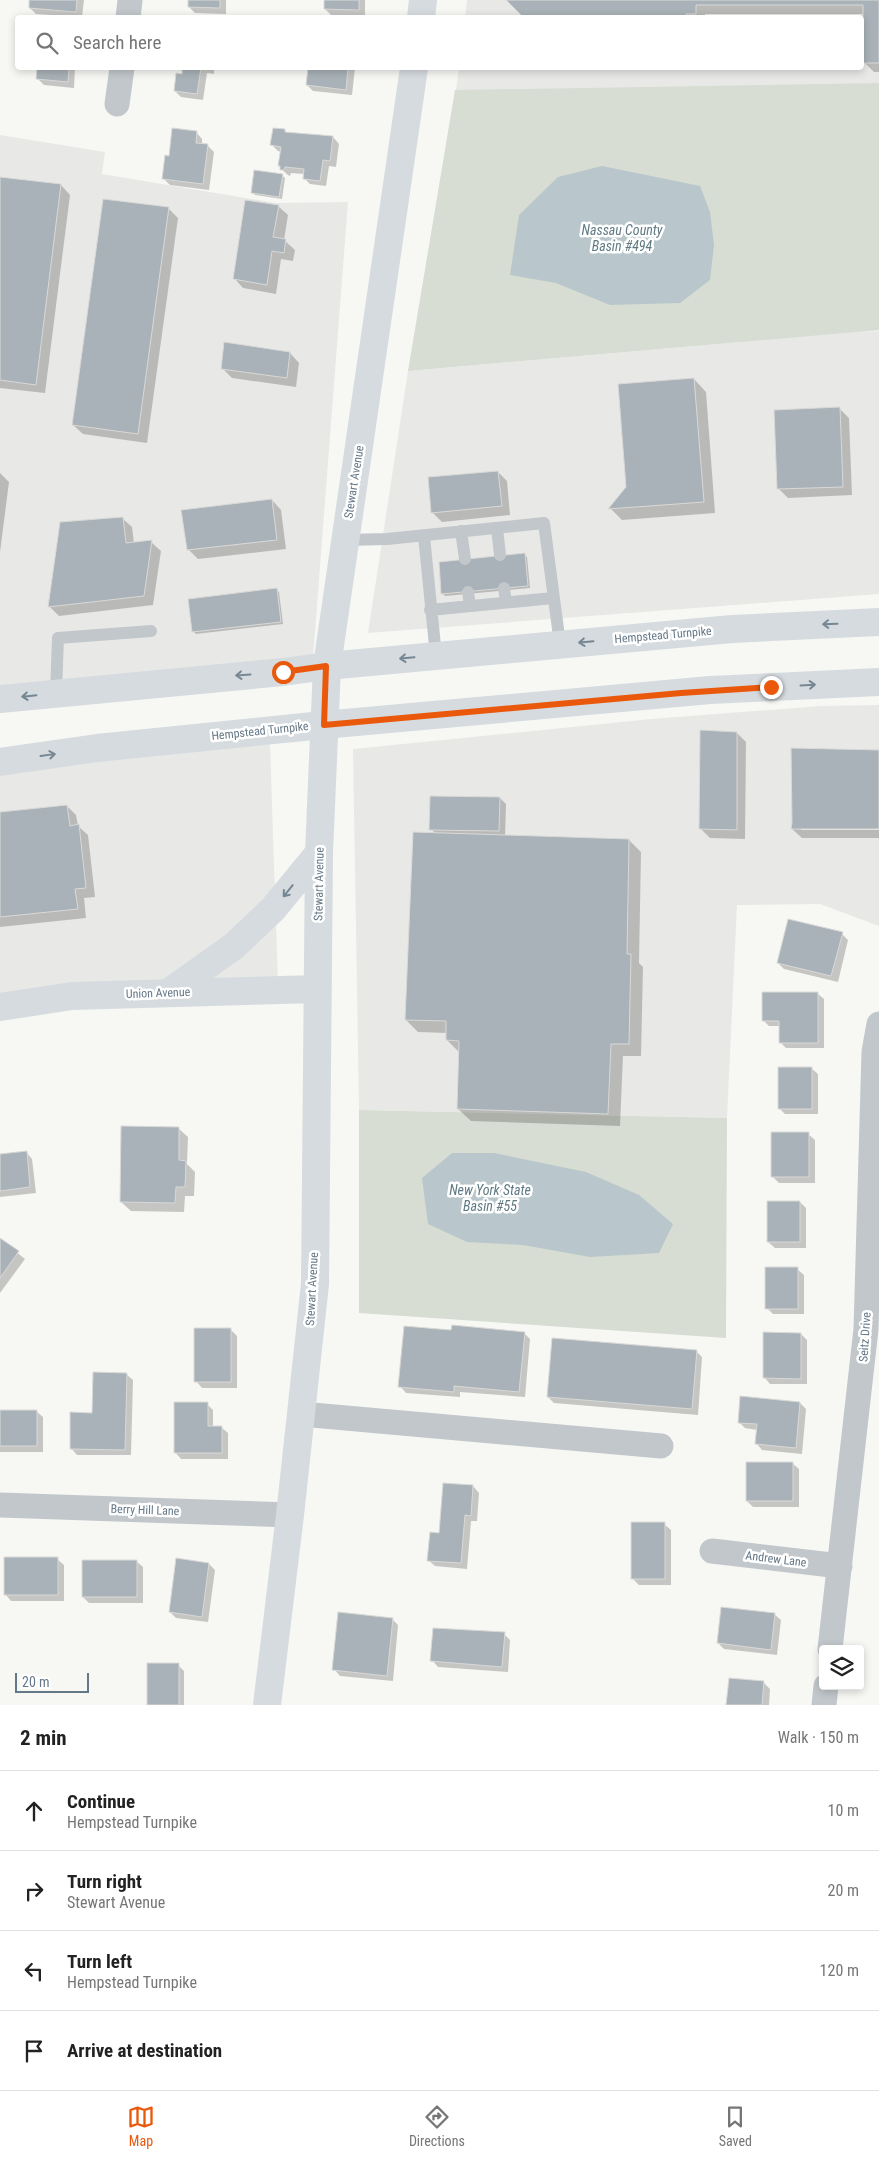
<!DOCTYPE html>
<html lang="en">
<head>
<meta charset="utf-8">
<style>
	:root { --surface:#fff; --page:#f2f2f2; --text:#222; --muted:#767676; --line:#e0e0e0; --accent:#ea580c }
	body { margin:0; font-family:"Roboto Condensed",sans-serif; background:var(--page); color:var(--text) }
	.controls { position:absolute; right:15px; bottom:15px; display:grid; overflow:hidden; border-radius:5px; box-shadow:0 2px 8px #0003 }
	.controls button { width:45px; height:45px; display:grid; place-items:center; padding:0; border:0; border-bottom:1px solid var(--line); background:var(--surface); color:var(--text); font:25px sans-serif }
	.scale { position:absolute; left:15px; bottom:12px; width:74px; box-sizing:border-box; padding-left:5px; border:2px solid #657887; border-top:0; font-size:14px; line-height:18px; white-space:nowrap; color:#657887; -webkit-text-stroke:4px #fff; paint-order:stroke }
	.stop { position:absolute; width:15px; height:15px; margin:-11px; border:4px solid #ea580c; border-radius:50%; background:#fff }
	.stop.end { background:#ea580c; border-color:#fff; box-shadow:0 1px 5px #0008 }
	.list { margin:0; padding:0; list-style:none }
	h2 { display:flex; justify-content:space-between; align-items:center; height:65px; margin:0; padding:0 20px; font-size:21px }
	h2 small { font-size:16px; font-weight:400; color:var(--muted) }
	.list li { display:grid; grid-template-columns:32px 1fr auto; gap:15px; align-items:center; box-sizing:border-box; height:80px; padding:0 20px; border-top:1px solid var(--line) }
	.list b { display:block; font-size:19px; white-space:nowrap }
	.list p { margin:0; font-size:16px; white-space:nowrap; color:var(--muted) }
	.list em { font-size:16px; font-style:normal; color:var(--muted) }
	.icon { flex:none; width:28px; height:28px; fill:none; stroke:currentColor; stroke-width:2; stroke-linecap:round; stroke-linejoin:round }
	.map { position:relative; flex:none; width:879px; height:1705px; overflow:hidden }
	.search { position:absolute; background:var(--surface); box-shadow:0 2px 8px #0003; left:15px; right:15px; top:15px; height:55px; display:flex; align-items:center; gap:12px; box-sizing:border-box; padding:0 18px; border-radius:5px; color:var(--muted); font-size:19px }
	.sheet { height:385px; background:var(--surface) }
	nav { display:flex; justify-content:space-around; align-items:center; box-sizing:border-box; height:70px; border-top:1px solid var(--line); background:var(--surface); font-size:14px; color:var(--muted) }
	nav a { display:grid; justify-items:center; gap:2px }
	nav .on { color:var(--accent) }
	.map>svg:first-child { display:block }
	.built { fill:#e8e9e7 }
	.green { fill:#d7ddd3 }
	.water { fill:#b9c6cb }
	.shadow { fill:#0003 }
	.building { fill:#a9b2b8; stroke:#d9d9d7 }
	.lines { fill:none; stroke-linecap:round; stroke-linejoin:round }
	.lane { stroke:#c2c7cb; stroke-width:12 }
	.street { stroke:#c2c7cb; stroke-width:25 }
	.secondary { stroke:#d6dbdf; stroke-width:28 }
	.primary { stroke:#d6dbdf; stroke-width:28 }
	.oneway { stroke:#768794 }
	.route { stroke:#ea580c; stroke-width:6 }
	.labels { text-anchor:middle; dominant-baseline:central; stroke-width:5; stroke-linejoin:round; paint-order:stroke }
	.street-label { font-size:12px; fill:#657887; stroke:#fff }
	.water-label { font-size:14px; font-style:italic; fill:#607a83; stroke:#fff }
</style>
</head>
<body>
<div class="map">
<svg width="879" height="1705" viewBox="0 0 879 1705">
	<rect width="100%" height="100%" fill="#f7f8f4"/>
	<path class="built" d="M467 0H879V330L864 332 879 331V594L368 633 408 371 741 342 453 112 459 68H862V18L465 17Z
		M0 135 105 152 102 174 276 203 348 202 313 658 0 691Z
		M879 705V926L820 904 737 905 727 1118 359 1110 353 749 651 719 821 706Z
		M270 744 278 983 0 1000V764Z"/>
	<path class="green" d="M879 83V330L408 371 455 90Z
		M359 1110 727 1118 726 1338 359 1313Z"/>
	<path class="water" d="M602 166 700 186 710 212 714 245 710 280 680 303 610 305 556 283 510 275 519 215 558 177Z
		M452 1153H494L586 1172 639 1195 673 1224 659 1253 590 1257 523 1245 467 1242 428 1224 422 1178Z"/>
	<path class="shadow" d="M31 0H84L82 17 36 14 30 8Z
		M189 0H226V14L195 13 189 7Z
		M325 0H365V16L331 15 325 9Z
		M507 0H879V72H874L865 63V14H705V18H525Z
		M39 68H75L74 88 44 85 38 79Z
		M180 68H214V74L207 73 203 100 181 97 175 91 183 76V71Z
		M309 68H355L352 95 313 91 307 85Z
		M606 68H695V70H609Z
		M284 130 287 133 333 137 339 144 336 167 329 166 326 186 310 184 304 178V174L291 173 290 176 288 175 281 169V152L278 151 272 145Z
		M196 132 202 139V145H207L214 152 209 190 170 185 164 179 170 157Z
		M282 175 285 178 282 199 255 195 252 192Z
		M0 178 61 185 70 195 45 393 0 388Z
		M278 206 288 215 284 240 295 250 293 261 281 259 276 294 243 288 234 278Z
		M168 208 178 218 147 443 83 434 73 425Z
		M290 353 299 363 296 387 232 378 222 368Z
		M694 379 706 392 715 513 622 520 610 508 627 488Z
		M839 408 849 418 852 495 788 498 779 489Z
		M498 472 507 481 510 515 442 522 432 512Z
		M0 473 9 482 0 552Z
		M272 500 281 510 286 549 198 559 188 549Z
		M122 518 132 527 134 544 151 542 161 551 153 605 59 616 49 606Z
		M524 554 527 557 530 588 445 596 443 594Z
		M276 589 279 592 283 624 196 634 193 631Z
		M737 733 746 742 745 839 710 838 701 829Z
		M879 751V828H801V830H879V838H802L792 829Z
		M500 798 506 804 505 836 629 840 641 852 639 963 643 967 641 1056H623L620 1126 471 1121 458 1109 460 1053 447 1040V1033L418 1032 406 1020 436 834 431 829Z
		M67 806 76 815 78 826 88 835 95 897 84 898 86 918 0 927V814Z
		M842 934 848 940 838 982 784 969 778 963Z
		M817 993 824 999V1048H786L780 1042V1026H769L763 1020Z
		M811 1068 818 1074V1114H785L779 1108Z
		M178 1128 188 1137 187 1164 195 1172 194 1196H185L184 1212 131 1211 121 1202Z
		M808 1134 815 1140V1183H779L773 1177Z
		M26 1152 32 1159 36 1193 0 1197V1155Z
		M800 1202 806 1208V1248H775L768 1242Z
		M0 1239 25 1259 0 1293Z
		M797 1269 804 1275V1314H773L767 1308Z
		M230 1329 237 1336V1388H202L196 1381Z
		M452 1331 524 1333 530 1339 525 1397 460 1392V1397L406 1393 400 1386Z
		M801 1334 807 1340V1384H770L764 1377Z
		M696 1351 702 1357 698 1415 554 1403 548 1397Z
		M126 1374 133 1380 131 1455H77L71 1448 93 1414Z
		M800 1403 806 1409 802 1454 762 1450 756 1443 757 1430 745 1428 739 1422Z
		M207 1404 213 1410V1427H221L228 1433V1459H181L175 1452Z
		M0 1411H36L43 1417V1452H0Z
		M792 1463 799 1469V1507H753L747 1501Z
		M473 1486 479 1493 477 1521H471L467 1569 435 1566 428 1560 440 1535Z
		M664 1524 671 1530V1585H639L633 1579Z
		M57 1559 64 1565V1601H11L5 1594Z
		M136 1561 143 1567V1603H89L83 1597Z
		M209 1564 215 1570 208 1622 176 1618 170 1612Z
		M774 1614 781 1620 777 1655 724 1649 718 1643Z
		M392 1619 398 1625 393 1681 340 1676 334 1669Z
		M504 1634 510 1640 508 1672 438 1667 432 1660Z
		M178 1665 184 1671V1705H148Z
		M730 1679 764 1683 770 1689 769 1705H728Z"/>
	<path class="building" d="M29 0H77L76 12 29 8Z
		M188 0H220V8L188 7Z
		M324 0H359V10L324 9Z
		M506 0H879V63H863V5H696V14H686V18H524Z
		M37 68H69L68 82 36 79Z
		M182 68H201L197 94 174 91 176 73 182 74Z
		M308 68H348L346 90 306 85Z
		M172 128 197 131 196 143 208 144 203 184 162 179 165 155 169 156Z
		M273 128 285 129V132L333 136 330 161 323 160 320 181 303 179 304 169 285 167 284 170H280V166H278L281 147 270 145Z
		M254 170 283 174 279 197 251 193Z
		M0 177 61 184 36 385 0 380Z
		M103 199 169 207 138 434 72 425Z
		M245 200 279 205 273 237 286 239 284 253 272 251 267 285 233 279Z
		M224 342 290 352 287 378 221 369Z
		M694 378 704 502 608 509 626 487 618 384Z
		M840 407 843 487 777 489 774 410Z
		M498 471 502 506 431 513 428 477Z
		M272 499 277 540 187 550 181 510Z
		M123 517 126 543 152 540 144 596 48 607 60 522Z
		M525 553 528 586 441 594 439 562Z
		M277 588 281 622 192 632 188 599Z
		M700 730 737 732V830L699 829Z
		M791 748 879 750V829H791L792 823Z
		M430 796 500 797 499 831 429 830Z
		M67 805 70 826 79 824 86 888 75 889 78 909 0 917V812Z
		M413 832 629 839 627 954H631L629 1044H611L608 1114 457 1109 459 1041 446 1040V1021L405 1020Z
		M788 919 843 932 831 976 777 963Z
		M762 992H818V1043H779V1021H762Z
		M778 1067H812V1109H778Z
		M121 1126 179 1127V1160L186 1161 185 1187H176L175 1203 120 1202Z
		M771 1132H809V1177H771Z
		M27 1151 30 1187 0 1191V1154Z
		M767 1201H800V1242H767Z
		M0 1238 19 1251 0 1278Z
		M765 1267H798V1309H765Z
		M452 1325 525 1332 519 1392 454 1386V1392L398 1387 404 1326 451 1330Z
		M194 1328H231V1382H194Z
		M763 1332 801 1333V1379L763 1378Z
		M552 1338 697 1350 692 1409 547 1397Z
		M93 1372 127 1373 125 1450 70 1449V1412L92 1413Z
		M740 1396 800 1402 796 1448 755 1444 757 1424 738 1423Z
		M174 1402H208V1426H222V1453H174Z
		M0 1410H37V1446H0Z
		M746 1462H793V1501H746Z
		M443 1483 473 1485 471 1516 465 1515 461 1563 427 1561 430 1532 439 1533Z
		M631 1522H665V1579H631Z
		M4 1557H58V1595H4Z
		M176 1558 209 1563 202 1617 169 1612Z
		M82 1560H137V1597H82Z
		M721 1607 775 1613 771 1650 717 1643Z
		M338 1612 393 1618 387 1676 332 1670Z
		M433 1628 505 1632 502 1667 430 1661Z
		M147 1663H179V1705H147Z
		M729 1678 764 1681 762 1705H726Z"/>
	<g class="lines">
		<path class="lane" d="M497 528 500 555
			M461 531 465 559
			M424 536 436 656
			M345 540 387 539 544 523 560 644
			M504 588 506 602
			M468 592 470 606
			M430 610 553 598
			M56 693 58 638 151 631"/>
		<path class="street" d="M128 18 130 0
			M117 104 122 68
			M301 1414 661 1446
			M0 1505 290 1515
			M712 1551 840 1566
			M830 1649 866 1329 874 1052 879 1024
			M824 1705 826 1686"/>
		<path class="secondary" d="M421 18 423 0
			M168 993 234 946 273 909 319 853
			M0 1007 72 996 317 989
			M267 1705 290 1515 315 1284 319 853 327 666 414 68"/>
		<path class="primary" d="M0 699 283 672 327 666 732 629 879 622
			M0 762 97 748 323 725 710 690 879 682"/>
	</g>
	<defs><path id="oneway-shaft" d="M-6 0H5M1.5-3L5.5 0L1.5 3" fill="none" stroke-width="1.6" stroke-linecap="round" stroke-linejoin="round" transform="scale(1.25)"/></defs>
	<g class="oneway">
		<use href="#oneway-shaft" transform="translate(830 624) rotate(178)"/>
		<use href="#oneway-shaft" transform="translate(586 642) rotate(175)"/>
		<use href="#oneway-shaft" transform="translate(407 658) rotate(175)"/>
		<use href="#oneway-shaft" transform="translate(243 675) rotate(176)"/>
		<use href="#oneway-shaft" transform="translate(808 685) rotate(-3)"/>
		<use href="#oneway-shaft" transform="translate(29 696) rotate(174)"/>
		<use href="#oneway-shaft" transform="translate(48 755) rotate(-8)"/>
		<use href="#oneway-shaft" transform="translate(288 891) rotate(129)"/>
	</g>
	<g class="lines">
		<path class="route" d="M283 672 326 666 324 725 681 693 771 687"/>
	</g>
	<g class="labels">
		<g class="street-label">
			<text transform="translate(354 482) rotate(-81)">Stewart Avenue</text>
			<text transform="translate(663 635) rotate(-5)">Hempstead Turnpike</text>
			<text transform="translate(260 731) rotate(-6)">Hempstead Turnpike</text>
			<text transform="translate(319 884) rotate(-89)">Stewart Avenue</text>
			<text transform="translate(158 993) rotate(-2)">Union Avenue</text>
			<text transform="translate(312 1289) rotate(-87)">Stewart Avenue</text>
			<text transform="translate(865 1337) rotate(-86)">Seitz Drive</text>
			<text transform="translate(145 1510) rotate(2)">Berry Hill Lane</text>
			<text transform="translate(776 1559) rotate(7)">Andrew Lane</text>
		</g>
		<g class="water-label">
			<text x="622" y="230">Nassau County<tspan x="622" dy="16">Basin #494</tspan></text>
			<text x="490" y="1190">New York State<tspan x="490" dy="16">Basin #55</tspan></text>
		</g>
	</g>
</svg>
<div class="controls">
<button><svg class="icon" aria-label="layers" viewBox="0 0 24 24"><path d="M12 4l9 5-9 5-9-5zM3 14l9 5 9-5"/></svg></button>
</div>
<div class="scale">20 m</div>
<div class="stop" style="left:283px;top:672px"></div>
<div class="stop end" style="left:771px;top:687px"></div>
<div class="search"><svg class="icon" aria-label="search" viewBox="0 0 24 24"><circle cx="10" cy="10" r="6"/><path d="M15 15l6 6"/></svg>Search here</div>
</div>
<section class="sheet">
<h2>2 min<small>Walk · 150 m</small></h2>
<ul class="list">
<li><svg class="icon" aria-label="ahead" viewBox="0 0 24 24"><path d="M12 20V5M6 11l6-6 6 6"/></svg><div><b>Continue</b><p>Hempstead Turnpike</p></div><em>10 m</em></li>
<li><svg class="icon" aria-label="right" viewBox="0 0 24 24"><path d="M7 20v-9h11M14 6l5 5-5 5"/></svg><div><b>Turn right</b><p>Stewart Avenue</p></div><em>20 m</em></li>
<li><svg class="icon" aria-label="left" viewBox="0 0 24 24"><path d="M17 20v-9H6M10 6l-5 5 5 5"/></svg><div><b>Turn left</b><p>Hempstead Turnpike</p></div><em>120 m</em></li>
<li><svg class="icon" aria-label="arrive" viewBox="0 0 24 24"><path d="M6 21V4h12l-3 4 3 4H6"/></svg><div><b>Arrive at destination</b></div></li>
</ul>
</section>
<nav>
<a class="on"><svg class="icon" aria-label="map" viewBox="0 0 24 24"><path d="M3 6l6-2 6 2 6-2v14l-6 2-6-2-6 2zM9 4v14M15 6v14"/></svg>Map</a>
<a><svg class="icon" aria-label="directions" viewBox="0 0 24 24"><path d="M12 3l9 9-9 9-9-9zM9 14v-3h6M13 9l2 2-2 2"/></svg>Directions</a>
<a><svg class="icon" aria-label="saved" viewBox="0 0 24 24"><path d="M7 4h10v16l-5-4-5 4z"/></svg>Saved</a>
</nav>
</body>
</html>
